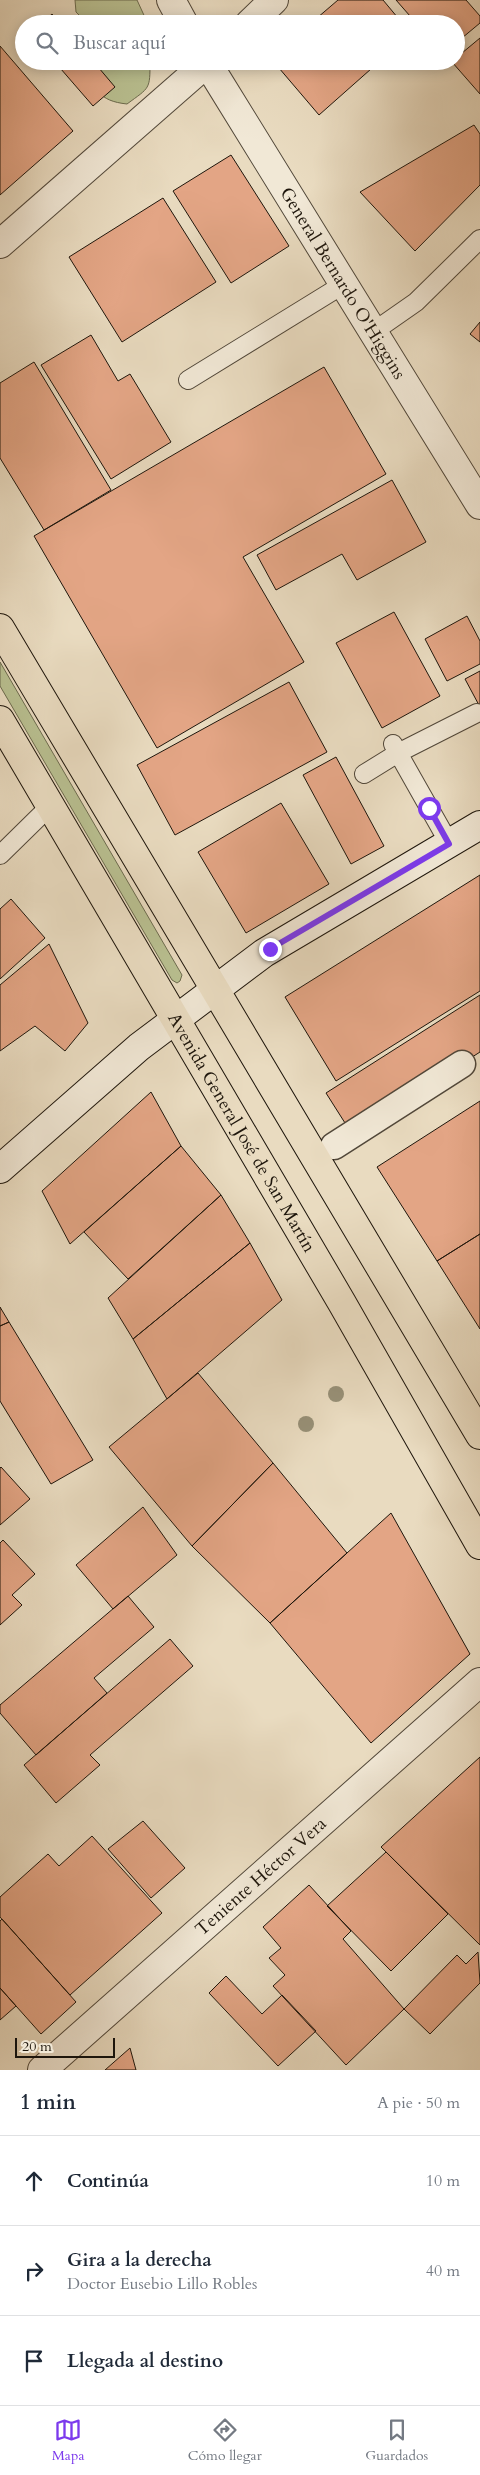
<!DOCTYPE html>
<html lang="es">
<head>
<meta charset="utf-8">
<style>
	:root { --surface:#fff; --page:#f6f6f7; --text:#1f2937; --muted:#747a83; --line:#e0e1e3; --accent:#7c3aed }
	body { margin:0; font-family:Cardo,serif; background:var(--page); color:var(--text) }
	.scale { position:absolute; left:15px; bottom:12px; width:100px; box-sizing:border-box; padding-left:5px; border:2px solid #1e160c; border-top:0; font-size:14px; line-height:18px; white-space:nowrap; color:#1e160c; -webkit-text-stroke:4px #f1e8d6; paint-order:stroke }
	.stop { position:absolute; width:15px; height:15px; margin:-11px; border:4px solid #7c3aed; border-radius:50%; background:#fff }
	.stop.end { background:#7c3aed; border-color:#fff; box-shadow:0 1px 5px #0008 }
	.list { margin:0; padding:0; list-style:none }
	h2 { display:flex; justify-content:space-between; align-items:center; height:65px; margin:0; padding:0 20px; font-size:21px }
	h2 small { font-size:16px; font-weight:400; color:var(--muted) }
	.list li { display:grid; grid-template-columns:32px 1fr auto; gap:15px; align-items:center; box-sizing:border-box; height:90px; padding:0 20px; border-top:1px solid var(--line) }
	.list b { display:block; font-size:19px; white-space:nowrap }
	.list p { margin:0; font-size:16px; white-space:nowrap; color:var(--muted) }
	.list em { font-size:16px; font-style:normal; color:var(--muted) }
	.icon { flex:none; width:28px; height:28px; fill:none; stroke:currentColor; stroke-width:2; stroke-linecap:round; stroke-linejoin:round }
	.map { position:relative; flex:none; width:480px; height:2070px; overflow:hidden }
	.search { position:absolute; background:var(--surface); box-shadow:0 2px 12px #0003; left:15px; right:15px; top:15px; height:55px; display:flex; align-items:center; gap:12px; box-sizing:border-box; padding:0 18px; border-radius:28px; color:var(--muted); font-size:19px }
	.sheet { height:335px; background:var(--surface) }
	nav { display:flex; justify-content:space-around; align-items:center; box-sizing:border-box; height:70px; border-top:1px solid var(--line); background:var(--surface); font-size:14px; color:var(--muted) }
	nav a { display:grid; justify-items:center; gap:2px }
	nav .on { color:var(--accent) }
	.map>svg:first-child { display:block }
	.green { fill:#b9c091; stroke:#6c6b4e }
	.building { fill:#e3a585; stroke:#1e160c }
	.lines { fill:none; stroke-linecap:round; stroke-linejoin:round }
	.service-casing { stroke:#514739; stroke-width:20 }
	.pedestrian-casing { stroke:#514739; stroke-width:29 }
	.minor-casing { stroke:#514739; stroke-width:30 }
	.tertiary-casing { stroke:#514739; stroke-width:30 }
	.secondary-casing { stroke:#1e160c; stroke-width:30 }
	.trunk-casing { stroke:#1e160c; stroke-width:30 }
	.service { stroke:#f1e8d6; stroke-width:18 }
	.pedestrian { stroke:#f1e8d6; stroke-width:26 }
	.minor { stroke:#f1e8d6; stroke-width:28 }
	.tertiary { stroke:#f1e8d6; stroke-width:28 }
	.secondary { stroke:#f1e8d6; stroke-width:28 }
	.trunk { stroke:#e9dbc0; stroke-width:28 }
	.tree { fill:#979077 }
	.route { stroke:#7c3aed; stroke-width:6 }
	.labels { text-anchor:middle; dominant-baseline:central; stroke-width:5; stroke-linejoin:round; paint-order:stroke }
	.street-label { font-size:18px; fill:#1e160c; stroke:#f1e8d6 }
</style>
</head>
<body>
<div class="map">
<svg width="480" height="2070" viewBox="0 0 480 2070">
	<rect width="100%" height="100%" fill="#e9dbc0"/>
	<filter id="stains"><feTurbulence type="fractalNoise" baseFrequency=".004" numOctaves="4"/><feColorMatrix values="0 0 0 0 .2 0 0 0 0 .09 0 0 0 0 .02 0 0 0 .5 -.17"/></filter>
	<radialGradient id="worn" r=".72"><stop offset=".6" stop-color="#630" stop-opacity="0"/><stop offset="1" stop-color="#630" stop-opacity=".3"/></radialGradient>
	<path class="green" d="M75 0H137L148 24H88L76 12Z
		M98 61H150C150 90 150 87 127 104 99 101 90 89 98 61Z
		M0 662 182 975 180 981 177 983 172 980 0 686Z"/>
	<path class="building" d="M338 0H383L403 24H310Z
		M396 0H466L480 16V23L456 43V24H417Z
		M52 14 61 24H41Z
		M480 38V94L452 62 456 61V58Z
		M0 46 73 131 0 195Z
		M54 61H93L115 87 93 106Z
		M273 61H380L319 115Z
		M474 125 480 134V185L415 251 360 192Z
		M231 155 289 246 231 283 173 191Z
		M163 198 216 282 122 342 69 257Z
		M480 322V342L470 334Z
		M91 335 118 381 130 374 171 442 111 479 41 365Z
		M34 362 111 490 44 530 0 458V383Z
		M324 367 386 474 243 557 304 662 157 748 34 536Z
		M392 480 426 542 357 580 342 554 276 590 257 555Z
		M394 612 440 696 382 728 336 643Z
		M467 616 480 641V664L447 681 425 639Z
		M480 671V707L465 679Z
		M289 682 327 752 175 835 137 765Z
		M336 757 384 846 351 864 303 775Z
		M281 803 329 884 246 933 198 852Z
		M480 875V991L336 1081 285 997Z
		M11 899 45 938 0 979V909Z
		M49 944 88 1023 65 1051 35 1026 0 1051V985Z
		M480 995V1052L352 1134 326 1093Z
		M151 1092 181 1146 70 1244 42 1191Z
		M480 1101V1234L437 1261 377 1167Z
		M181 1146 221 1195 128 1279 84 1232Z
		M221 1195 250 1243 133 1339 108 1298Z
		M480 1234V1329L437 1261Z
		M250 1243 282 1300 167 1399 133 1339Z
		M0 1307 9 1322 0 1326Z
		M9 1322 93 1460 51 1484 0 1401V1326Z
		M198 1373 273 1463 192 1546 109 1447Z
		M273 1463 347 1553 270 1623 192 1546Z
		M1 1467 30 1499 0 1525V1468Z
		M143 1507 177 1555 113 1609 76 1565Z
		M391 1513 470 1654 371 1743 270 1623Z
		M3 1540 35 1574 12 1595 22 1605 0 1625V1543Z
		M128 1596 154 1627 94 1678 107 1693 36 1755 0 1713V1705Z
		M170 1639 193 1666 90 1755 100 1765 56 1803 24 1765Z
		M480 1757V1945L381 1847Z
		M143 1821 185 1868 151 1898 108 1849Z
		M92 1836 162 1913 70 1995 0 1917V1897L48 1854 59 1866Z
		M386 1852 448 1914 391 1971 327 1906Z
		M309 1885 351 1931 343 1939 404 2009 346 2065 273 1986 285 1975 269 1958 281 1948 263 1927Z
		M2 1919 76 2002 41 2034 0 1988V1921Z
		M478 1952 480 1983 430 2034 404 2009 457 1955 466 1964Z
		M226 1976 262 2014 282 1995 316 2031 278 2066 209 1993Z
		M0 1988 16 2006 0 2020Z
		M130 2048 136 2070H105Z"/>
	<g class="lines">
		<defs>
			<path id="service" d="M373 332 416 302 480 239
				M188 380 344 284
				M393 744 449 843
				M364 774 398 753 477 713
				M0 855 50 806"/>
			<path id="pedestrian" d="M334 1146 462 1064"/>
			<g id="minor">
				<path d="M249 24 274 0"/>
				<path d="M0 244 209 61"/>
				<path id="s1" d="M42 2070 480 1682"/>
			</g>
			<g id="tertiary">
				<path d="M171 0 184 24"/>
				<path id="s2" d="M206 61 480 505"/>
			</g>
			<path id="secondary" d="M0 1169 139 1047 264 953 480 825"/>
			<g id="trunk">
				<path d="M0 628 480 1435"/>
				<path id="s3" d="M0 720 342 1303 480 1545"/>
			</g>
		</defs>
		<use href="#service" class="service-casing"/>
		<use href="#pedestrian" class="pedestrian-casing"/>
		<use href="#minor" class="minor-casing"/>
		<use href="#tertiary" class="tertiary-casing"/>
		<use href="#secondary" class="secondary-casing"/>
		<use href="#trunk" class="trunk-casing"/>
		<use href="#service" class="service"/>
		<use href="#pedestrian" class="pedestrian"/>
		<use href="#minor" class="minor"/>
		<use href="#tertiary" class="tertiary"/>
		<use href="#secondary" class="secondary"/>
		<use href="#trunk" class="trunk"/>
	</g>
	<g class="tree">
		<circle cx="336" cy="1394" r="8"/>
		<circle cx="306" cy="1424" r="8"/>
	</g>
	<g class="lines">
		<path class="route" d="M270 949 449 844 429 808"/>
	</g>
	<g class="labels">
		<g class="street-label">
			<text stroke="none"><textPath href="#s2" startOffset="261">General Bernardo O'Higgins</textPath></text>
			<text stroke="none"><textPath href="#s3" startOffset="478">Avenida General José de San Martín</textPath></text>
			<text stroke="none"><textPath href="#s1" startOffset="292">Teniente Héctor Vera</textPath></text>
		</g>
	</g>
	<rect width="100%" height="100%" filter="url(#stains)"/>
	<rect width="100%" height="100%" fill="url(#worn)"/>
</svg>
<div class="scale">20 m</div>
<div class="stop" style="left:429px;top:808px"></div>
<div class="stop end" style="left:270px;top:949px"></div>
<div class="search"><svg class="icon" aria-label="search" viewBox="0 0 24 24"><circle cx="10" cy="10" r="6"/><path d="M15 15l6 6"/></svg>Buscar aquí</div>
</div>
<section class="sheet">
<h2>1 min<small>A pie · 50 m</small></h2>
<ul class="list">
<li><svg class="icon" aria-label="ahead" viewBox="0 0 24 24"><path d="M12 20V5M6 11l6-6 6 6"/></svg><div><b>Continúa</b></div><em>10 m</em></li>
<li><svg class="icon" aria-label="right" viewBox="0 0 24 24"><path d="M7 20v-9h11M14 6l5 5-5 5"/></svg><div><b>Gira a la derecha</b><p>Doctor Eusebio Lillo Robles</p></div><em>40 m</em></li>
<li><svg class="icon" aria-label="arrive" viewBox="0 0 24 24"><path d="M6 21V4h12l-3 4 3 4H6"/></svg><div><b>Llegada al destino</b></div></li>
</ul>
</section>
<nav>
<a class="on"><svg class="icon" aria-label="map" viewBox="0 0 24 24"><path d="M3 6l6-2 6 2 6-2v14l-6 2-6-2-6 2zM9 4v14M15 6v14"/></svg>Mapa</a>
<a><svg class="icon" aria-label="directions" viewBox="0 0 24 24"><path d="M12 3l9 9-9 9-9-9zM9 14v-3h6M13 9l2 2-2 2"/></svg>Cómo llegar</a>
<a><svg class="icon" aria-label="saved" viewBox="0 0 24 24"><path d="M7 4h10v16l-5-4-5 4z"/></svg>Guardados</a>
</nav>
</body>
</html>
